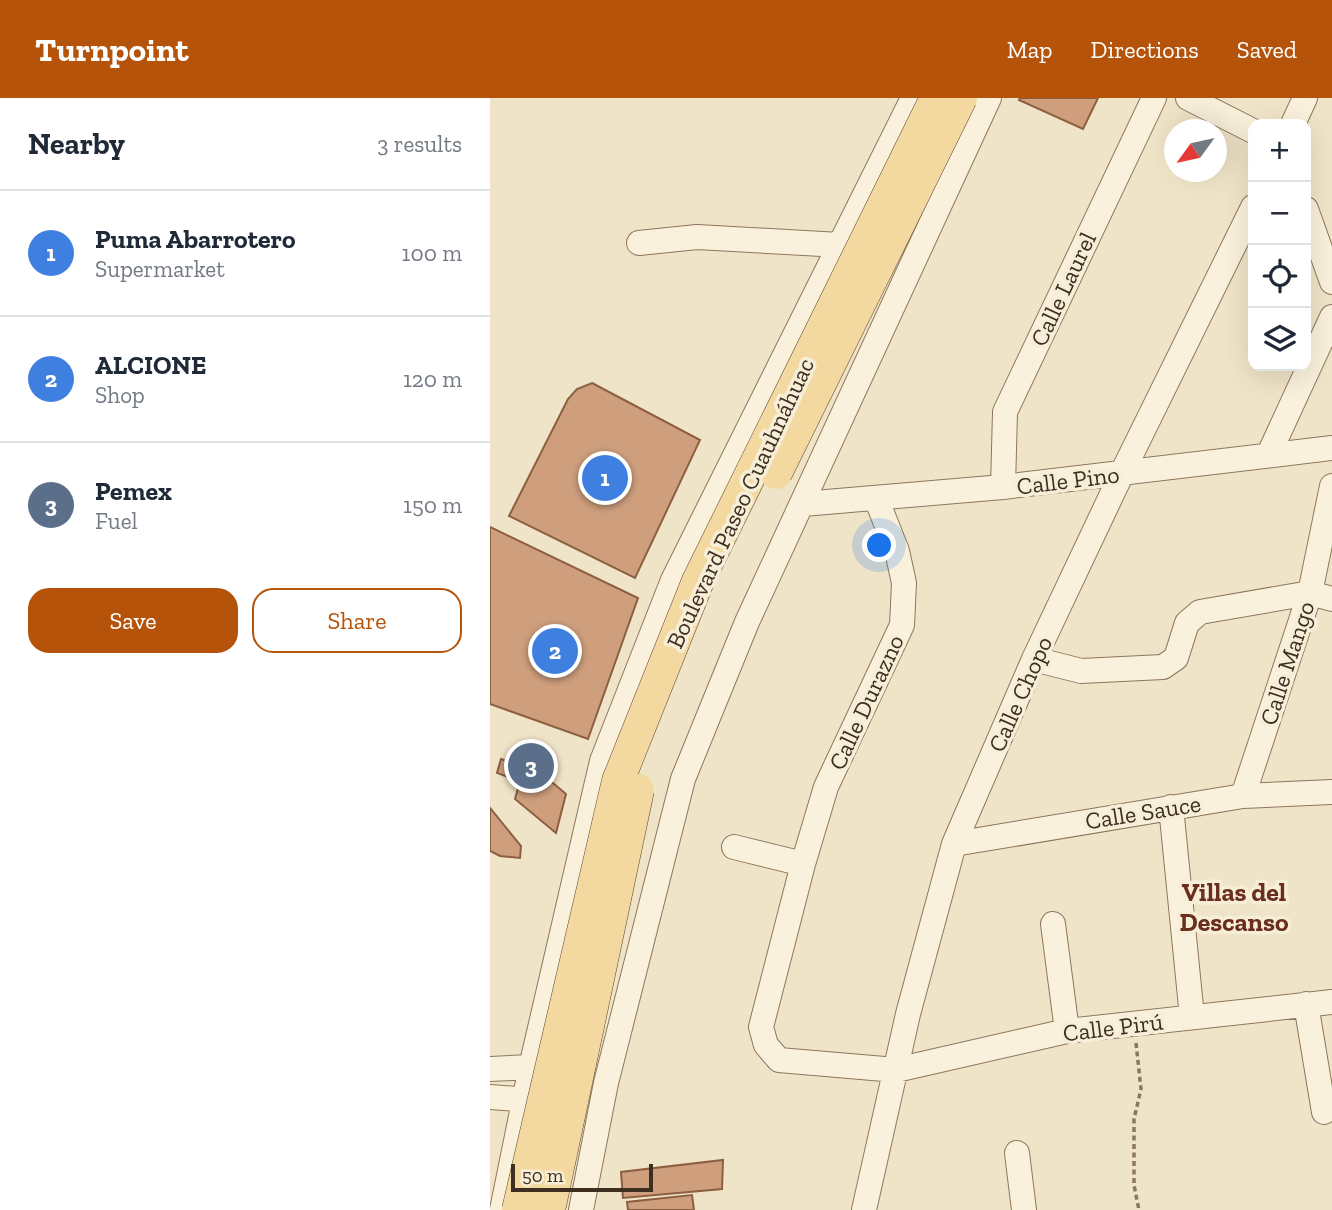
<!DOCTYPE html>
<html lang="en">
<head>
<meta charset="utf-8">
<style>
	:root { --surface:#fff; --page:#f2f2f3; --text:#1f2937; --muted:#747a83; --line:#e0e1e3; --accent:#b45309 }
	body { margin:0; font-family:"Zilla Slab",serif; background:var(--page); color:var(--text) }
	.controls { position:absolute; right:21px; top:21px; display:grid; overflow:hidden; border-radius:14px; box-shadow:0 7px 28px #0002 }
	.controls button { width:63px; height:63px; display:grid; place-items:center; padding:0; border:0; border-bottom:2px solid var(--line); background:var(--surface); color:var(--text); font:35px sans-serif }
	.compass { position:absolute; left:674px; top:21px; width:63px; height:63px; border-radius:50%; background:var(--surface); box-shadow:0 7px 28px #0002; rotate:237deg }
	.scale { position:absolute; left:21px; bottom:18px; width:142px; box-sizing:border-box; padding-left:7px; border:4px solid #3d2e20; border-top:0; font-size:19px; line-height:24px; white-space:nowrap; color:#3d2e20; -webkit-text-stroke:5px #f7eed8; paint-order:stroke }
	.you { position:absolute; left:390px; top:448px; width:24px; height:24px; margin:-18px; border:5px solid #fff; border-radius:50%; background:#1a73e8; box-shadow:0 0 0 10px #1a73e833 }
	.badge { display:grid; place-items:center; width:46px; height:46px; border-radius:50%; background:var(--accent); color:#fff; font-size:23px; font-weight:700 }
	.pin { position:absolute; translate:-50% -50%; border:4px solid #fff; box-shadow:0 2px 7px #0006 }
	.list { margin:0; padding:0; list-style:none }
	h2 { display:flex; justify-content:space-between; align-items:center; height:91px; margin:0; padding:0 28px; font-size:30px }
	h2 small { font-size:23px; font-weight:400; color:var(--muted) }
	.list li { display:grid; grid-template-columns:46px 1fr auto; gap:21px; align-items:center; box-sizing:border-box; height:126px; padding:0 28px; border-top:2px solid var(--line) }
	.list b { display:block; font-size:26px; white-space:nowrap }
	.list p { margin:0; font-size:23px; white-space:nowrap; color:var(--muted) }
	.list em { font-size:23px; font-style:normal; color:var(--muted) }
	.actions { display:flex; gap:14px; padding:21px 28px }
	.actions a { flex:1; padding:16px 0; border:2px solid var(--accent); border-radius:21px; text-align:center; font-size:24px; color:var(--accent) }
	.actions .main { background:var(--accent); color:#fff }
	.icon { flex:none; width:38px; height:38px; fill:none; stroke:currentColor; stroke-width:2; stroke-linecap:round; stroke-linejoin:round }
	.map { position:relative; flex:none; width:842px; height:1112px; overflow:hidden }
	header { display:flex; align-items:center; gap:42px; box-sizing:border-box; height:98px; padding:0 35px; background:var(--accent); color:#fff }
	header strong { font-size:33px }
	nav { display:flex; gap:38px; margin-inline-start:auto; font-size:24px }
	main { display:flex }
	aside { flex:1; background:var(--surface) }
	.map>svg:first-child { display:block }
	.building { fill:#cf9f7d; stroke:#8d5f41; stroke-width:2 }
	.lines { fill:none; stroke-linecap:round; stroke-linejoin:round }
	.minor-casing { stroke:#8d765c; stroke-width:26 }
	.path { stroke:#8d765c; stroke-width:3.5; stroke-dasharray:5 3.5; stroke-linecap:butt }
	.minor { stroke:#faf1dc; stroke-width:24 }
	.major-bridge-casing { stroke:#5b4430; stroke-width:33; stroke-linecap:butt }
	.major-bridge { stroke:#f3d9a0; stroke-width:32 }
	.labels { text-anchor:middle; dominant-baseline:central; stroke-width:7; stroke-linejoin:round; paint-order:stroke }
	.street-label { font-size:24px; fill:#3d2e20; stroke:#f7eed8 }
	.neighbourhood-label { font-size:26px; font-weight:bold; fill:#6b2e1e; stroke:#f7eed8 }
</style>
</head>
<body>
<header>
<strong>Turnpoint</strong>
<nav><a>Map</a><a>Directions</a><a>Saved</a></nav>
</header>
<main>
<aside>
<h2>Nearby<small>3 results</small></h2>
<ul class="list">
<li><span class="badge" style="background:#3f7fe0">1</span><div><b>Puma Abarrotero</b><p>Supermarket</p></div><em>100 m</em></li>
<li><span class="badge" style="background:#3f7fe0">2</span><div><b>ALCIONE</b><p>Shop</p></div><em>120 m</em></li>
<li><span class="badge" style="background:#5c6f8a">3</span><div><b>Pemex</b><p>Fuel</p></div><em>150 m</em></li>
</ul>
<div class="actions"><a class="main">Save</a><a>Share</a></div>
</aside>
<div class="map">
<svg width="842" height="1112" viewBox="0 0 842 1112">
	<rect width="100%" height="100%" fill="#f0e4c8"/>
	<path class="building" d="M530 0H608L593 31 529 2Z
		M102 285 210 342 145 480 19 418 78 301 87 291Z
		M0 429 148 500 98 641 0 606Z
		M11 661 31 668 26 682 7 675Z
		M36 662 76 696 66 735 25 701Z
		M0 710 31 748 30 760 10 758 0 753Z
		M233 1062 232 1091 133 1100 131 1074Z
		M202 1097 204 1112H138L137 1104Z"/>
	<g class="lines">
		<defs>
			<path id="minor" d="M698 0 763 33
				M803 26 815 0
				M816 111 842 184
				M149 145 207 139 350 147
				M779 356 842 219
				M513 389 515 314 664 0
				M386 400 407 453 414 485 412 527 336 689 313 766 271 929 276 947 289 962 406 972 577 933 842 904
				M313 406 513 389 842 350
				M544 561 591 573 673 569 686 560 697 525 710 514 820 495 842 501
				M753 698 820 495 842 388
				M681 709 702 919
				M464 746 753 698 842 694
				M244 749 313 766
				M563 826 577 933
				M816 906 834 1014
				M0 971 41 969 57 973
				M0 999 52 1003
				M527 1055 534 1112
				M12 1112 41 969 112 663 183 482 423 0
				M91 1112 116 985 193 681 257 524 499 0
				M374 1112 418 916 464 746 544 561 632 375 763 109"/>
		</defs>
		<use href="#minor" class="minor-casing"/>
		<path class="path" d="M646 945 651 991 644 1021V1087L649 1112"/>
		<use href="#minor" class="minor"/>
		<defs>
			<path id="major-bridge" d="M286 375 471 0
				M28 1112 128 683 208 483 446 0
				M59 1112 148 692"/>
		</defs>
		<use href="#major-bridge" class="major-bridge-casing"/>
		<use href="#major-bridge" class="major-bridge"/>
	</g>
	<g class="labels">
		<g class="street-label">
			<text transform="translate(573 191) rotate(-65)">Calle Laurel</text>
			<text transform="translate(578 382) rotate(-7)">Calle Pino</text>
			<text transform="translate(250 405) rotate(-65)">Boulevard Paseo Cuauhnáhuac</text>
			<text transform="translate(797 565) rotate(-72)">Calle Mango</text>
			<text transform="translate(530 596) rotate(-66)">Calle Chopo</text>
			<text transform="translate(376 604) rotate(-65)">Calle Durazno</text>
			<text transform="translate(653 714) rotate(-9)">Calle Sauce</text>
			<text transform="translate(623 929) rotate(-7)">Calle Pirú</text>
		</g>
		<g class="neighbourhood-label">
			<text x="744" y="794">Villas del<tspan x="744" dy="30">Descanso</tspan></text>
		</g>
	</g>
</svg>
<div class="controls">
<button>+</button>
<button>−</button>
<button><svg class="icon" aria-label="locate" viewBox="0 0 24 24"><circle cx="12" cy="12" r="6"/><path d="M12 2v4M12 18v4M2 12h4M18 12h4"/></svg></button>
<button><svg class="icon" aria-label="layers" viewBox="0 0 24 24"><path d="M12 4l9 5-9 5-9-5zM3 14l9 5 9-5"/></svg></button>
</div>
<svg class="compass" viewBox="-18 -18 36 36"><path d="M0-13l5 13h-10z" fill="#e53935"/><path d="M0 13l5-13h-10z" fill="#747a83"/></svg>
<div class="scale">50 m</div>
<div class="you"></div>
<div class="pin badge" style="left:115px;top:380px;background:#3f7fe0">1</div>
<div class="pin badge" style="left:65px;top:553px;background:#3f7fe0">2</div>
<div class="pin badge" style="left:41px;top:668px;background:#5c6f8a">3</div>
</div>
</main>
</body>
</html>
